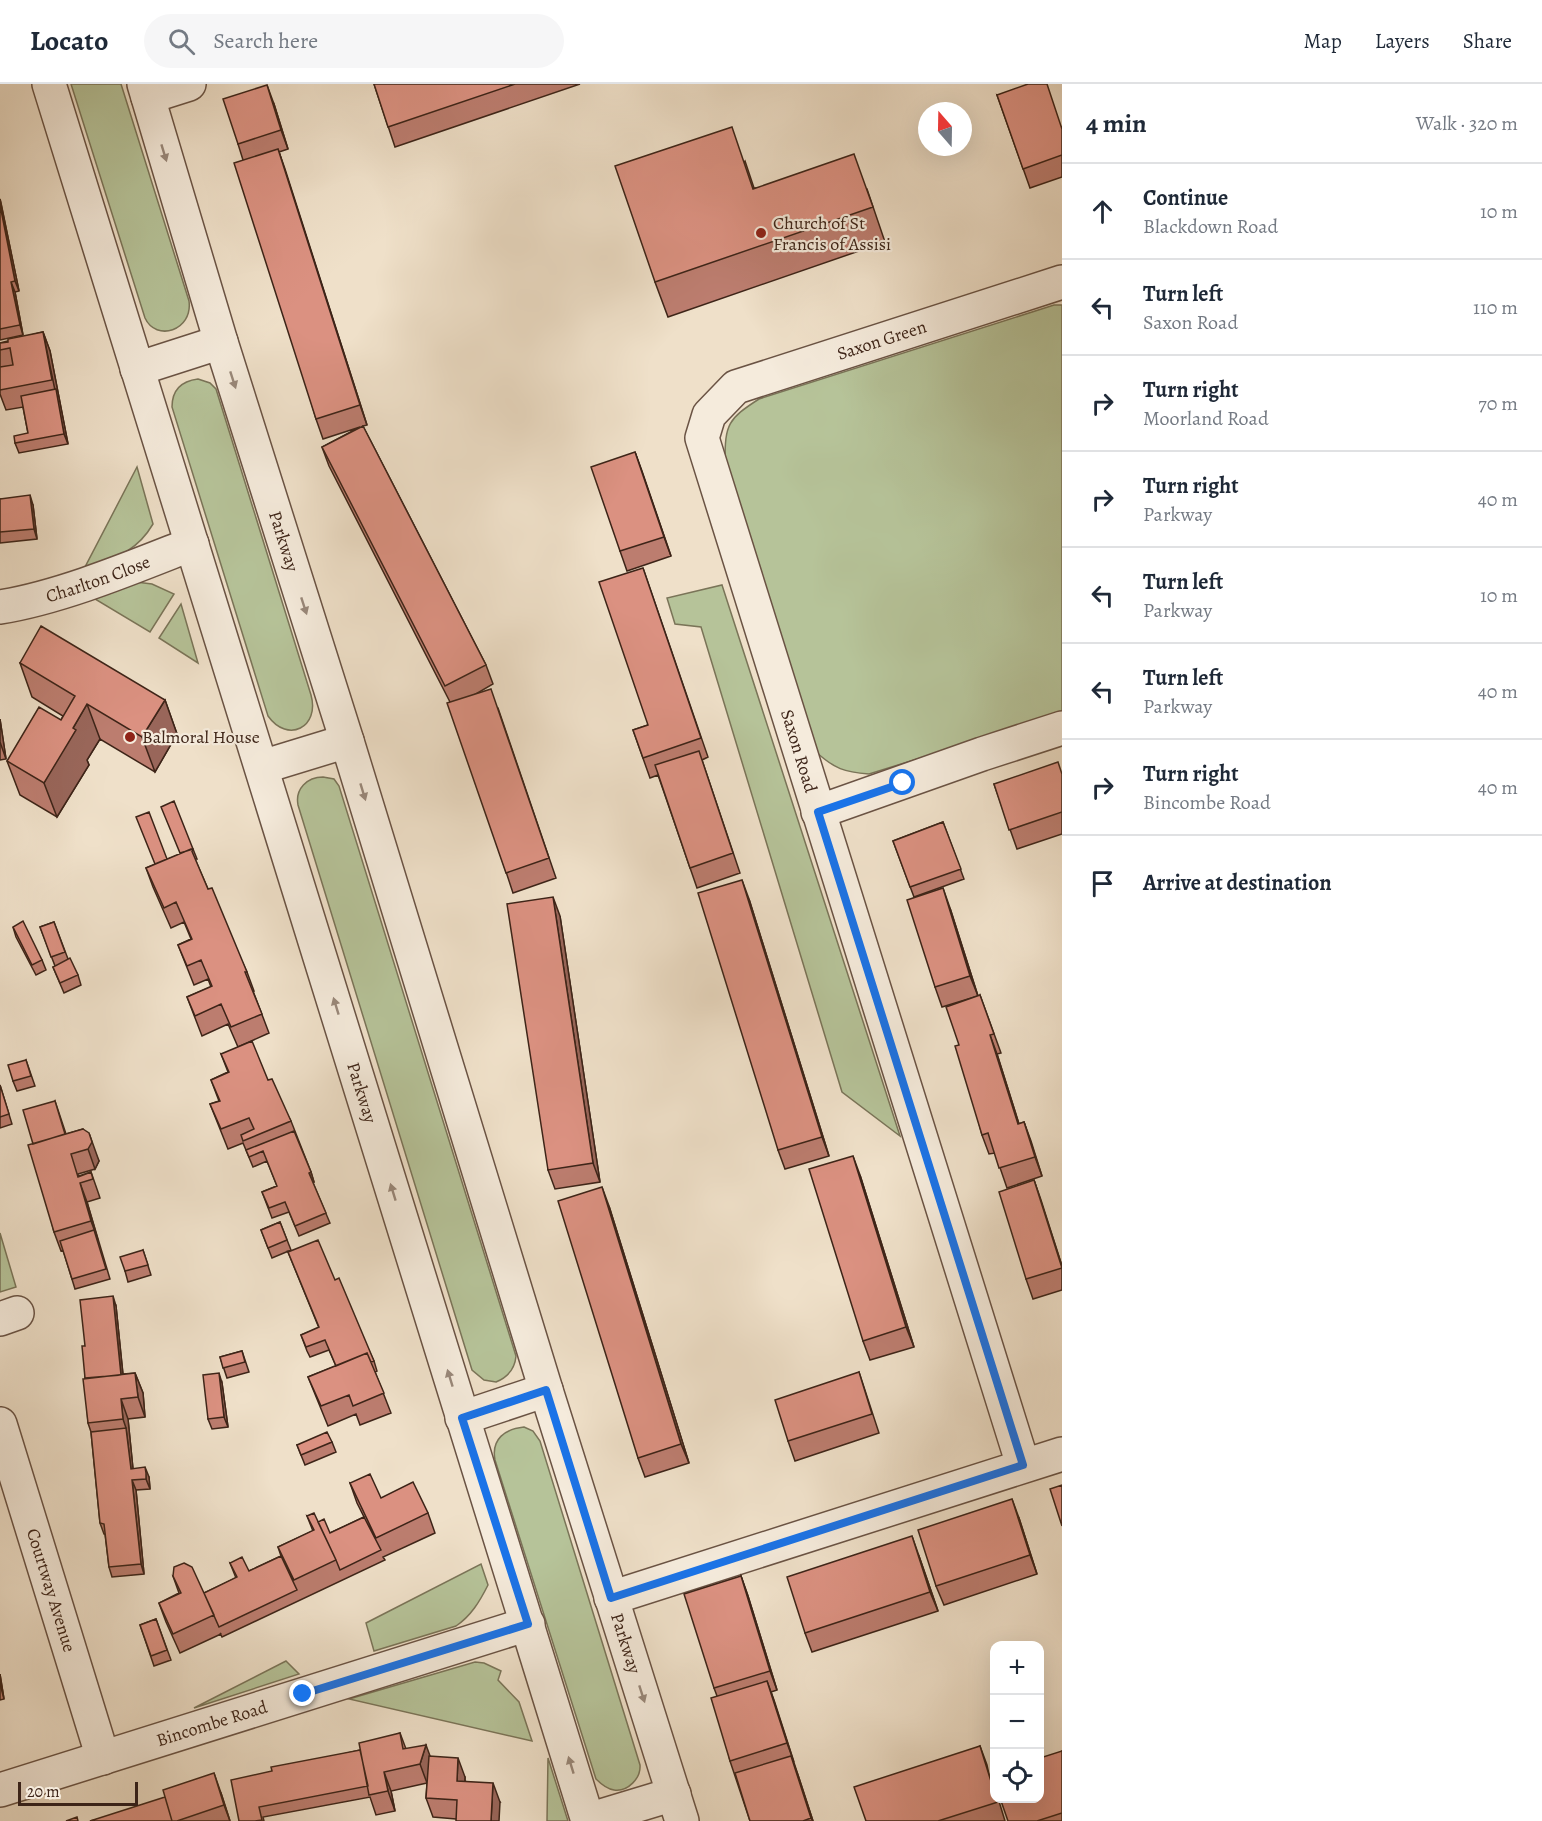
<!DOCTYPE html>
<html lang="en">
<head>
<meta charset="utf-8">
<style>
	:root { --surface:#fff; --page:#f6f6f7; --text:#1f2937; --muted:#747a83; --line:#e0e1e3 }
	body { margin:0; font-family:Alegreya,serif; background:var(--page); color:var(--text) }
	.controls { position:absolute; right:18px; bottom:18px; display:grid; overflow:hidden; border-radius:12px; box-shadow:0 6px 24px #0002 }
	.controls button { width:54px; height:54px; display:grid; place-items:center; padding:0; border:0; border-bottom:2px solid var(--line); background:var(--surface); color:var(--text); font:30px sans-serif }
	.compass { position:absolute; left:918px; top:18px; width:54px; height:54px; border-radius:50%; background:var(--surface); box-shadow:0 6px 24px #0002; rotate:340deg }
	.scale { position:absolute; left:18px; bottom:15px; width:120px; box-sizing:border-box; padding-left:6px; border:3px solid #3d2418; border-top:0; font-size:16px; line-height:21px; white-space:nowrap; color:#3d2418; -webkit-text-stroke:4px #f5ebdc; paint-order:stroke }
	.stop { position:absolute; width:18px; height:18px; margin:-14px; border:4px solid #1a73e8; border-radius:50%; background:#fff }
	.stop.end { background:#1a73e8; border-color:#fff; box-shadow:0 2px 6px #0008 }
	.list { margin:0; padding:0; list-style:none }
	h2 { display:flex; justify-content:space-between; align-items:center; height:78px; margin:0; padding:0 24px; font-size:26px }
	h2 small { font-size:20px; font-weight:400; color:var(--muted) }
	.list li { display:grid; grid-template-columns:39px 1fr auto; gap:18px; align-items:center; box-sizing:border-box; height:96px; padding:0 24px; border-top:2px solid var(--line) }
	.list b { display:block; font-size:22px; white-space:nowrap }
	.list p { margin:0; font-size:20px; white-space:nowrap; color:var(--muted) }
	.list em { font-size:20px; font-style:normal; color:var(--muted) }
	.icon { flex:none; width:33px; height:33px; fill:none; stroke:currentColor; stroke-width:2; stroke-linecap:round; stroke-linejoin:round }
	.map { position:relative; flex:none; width:1062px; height:1737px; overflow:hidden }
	header { display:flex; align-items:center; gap:36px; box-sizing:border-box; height:84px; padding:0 30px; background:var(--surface); border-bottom:2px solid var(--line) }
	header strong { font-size:28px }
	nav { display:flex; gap:33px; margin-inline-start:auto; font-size:21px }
	.search { width:420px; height:54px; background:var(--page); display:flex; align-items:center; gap:15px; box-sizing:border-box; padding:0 21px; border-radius:33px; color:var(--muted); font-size:22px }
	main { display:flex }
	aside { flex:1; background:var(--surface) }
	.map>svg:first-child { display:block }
	.green { fill:#b6c399; stroke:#7a7458; stroke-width:1.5 }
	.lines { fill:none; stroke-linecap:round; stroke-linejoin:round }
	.minor-casing { stroke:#6a5344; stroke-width:36 }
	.minor { stroke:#f5ebdc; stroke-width:33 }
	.wall { fill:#bc7d6f; stroke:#3d2418; stroke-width:1.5 }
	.shaded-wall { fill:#99665a; stroke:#3d2418; stroke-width:1.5 }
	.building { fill:#db9181; stroke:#3d2418; stroke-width:1.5 }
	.oneway { fill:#99887a }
	.route { stroke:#1a73e8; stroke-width:8 }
	.poi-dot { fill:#8f2418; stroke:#f5ebdc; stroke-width:2 }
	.labels { text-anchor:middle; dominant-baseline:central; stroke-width:4.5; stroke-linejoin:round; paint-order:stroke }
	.poi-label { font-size:18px; fill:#3d2418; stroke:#f5ebdc; text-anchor:start }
	.street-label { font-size:18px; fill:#3d2418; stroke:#f5ebdc }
</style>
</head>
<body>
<header>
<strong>Locato</strong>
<div class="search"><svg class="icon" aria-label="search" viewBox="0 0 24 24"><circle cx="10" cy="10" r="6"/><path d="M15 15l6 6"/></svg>Search here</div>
<nav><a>Map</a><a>Layers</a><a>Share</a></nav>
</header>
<main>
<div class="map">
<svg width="1062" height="1737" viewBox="0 0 1062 1737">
	<rect width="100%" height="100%" fill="#efe0c9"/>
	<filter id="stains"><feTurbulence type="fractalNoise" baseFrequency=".00333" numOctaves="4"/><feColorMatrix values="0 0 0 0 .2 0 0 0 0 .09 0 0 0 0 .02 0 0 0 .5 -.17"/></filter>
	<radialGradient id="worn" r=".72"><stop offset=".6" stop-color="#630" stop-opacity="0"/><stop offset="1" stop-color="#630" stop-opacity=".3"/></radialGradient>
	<path class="green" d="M71 0H121L189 217C193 247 156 258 145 234Z
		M1054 221H1062V630L869 690C844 688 835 685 816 668L725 377C725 340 728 335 759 315Z
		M198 295 210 299 216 305 311 611C320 643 288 660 268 632L172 323C172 306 182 297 198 295Z
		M137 383 153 440C136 469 114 474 84 485Z
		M136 498 152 500 174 510 150 548 90 512Z
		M722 501 900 1052 842 1008 701 543 675 540 667 514Z
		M181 520 198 579 159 554Z
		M323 693 334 695 339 702 516 1272C515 1284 508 1293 496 1298L484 1296 472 1286 298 721C295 705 307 693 323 693Z
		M0 1149 16 1203 0 1208Z
		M524 1343 533 1347 540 1357 640 1681C641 1694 628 1708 614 1706 607 1705 601 1700 596 1695L495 1376C491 1355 505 1345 524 1343Z
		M481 1480 488 1501C480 1517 471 1532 456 1542L374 1567 366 1539Z
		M286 1577 299 1590 194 1624Z
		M475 1578 484 1579 501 1587 498 1596 519 1618 532 1657 349 1615Z
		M548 1674 568 1737H547Z"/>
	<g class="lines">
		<defs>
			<g id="minor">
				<path id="s1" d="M49 0 588 1737"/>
				<path id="s2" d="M144 0 221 258 347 657 546 1306 682 1737"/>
				<path d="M148 13 189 0"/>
				<path d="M137 285 221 258"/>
				<path id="s3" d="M0 523C62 513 133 483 192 460"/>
				<path d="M262 683 347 657"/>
				<path d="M818 728 982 670 1062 644"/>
				<path d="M0 1235 17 1229"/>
				<path d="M462 1334 546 1306"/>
				<path id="s4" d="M0 1340 103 1674"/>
				<path id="s5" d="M1023 1381 702 354 709 331 736 303 1062 198"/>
				<path d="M611 1514 1062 1370"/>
				<path id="s6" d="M0 1706 528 1540"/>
				<path d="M588 1736 674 1710"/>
			</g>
		</defs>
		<use href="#minor" class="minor-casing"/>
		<use href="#minor" class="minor"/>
	</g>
	<path class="wall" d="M374 0H580L395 63Z
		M997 11 1062 43V93L1030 104Z
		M274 20 288 65 279 68 367 341 363 342 486 581 493 600 474 611 498 624 556 794 513 809 450 618 329 382 322 363 360 343 323 355 316 335 243 76 238 60Z
		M745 77 754 104 867 105 885 158 668 233 655 198Z
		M0 115 19 207 15 208 23 251 0 256Z
		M43 248 50 267 68 360 19 369 15 359 28 349 23 323 6 326 0 310V259Z
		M635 368 671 472 627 487 620 467Z
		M0 415 33 421 37 455 0 459Z
		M643 484 708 673 702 676 740 789 697 804 658 691 650 694 633 646 648 641Z
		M20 579 165 616 177 650 155 688 100 655 87 676 89 681 57 733 20 711 7 677 61 636 63 632 32 613Z
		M0 635 6 675 0 676Z
		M1062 689V750L1017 765 994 700Z
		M943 738 964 795 914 813 893 757Z
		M193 765 197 775H195L208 805 247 888 254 907H253L269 949 238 963 228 940 202 952 187 913 211 903 208 895 194 901 178 861 191 855 184 838 171 844 153 803 146 784Z
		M749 815 829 1072 785 1085 778 1066Z
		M950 824 978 912 942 923 935 903Z
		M560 832 600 1098 555 1105 548 1086Z
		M54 838 68 875 78 891 81 901 64 909 53 883 55 882 40 843Z
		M13 843 42 876 46 886 36 891 16 853Z
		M980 911 1001 969 997 970 1019 1040 1024 1038 1042 1092 1007 1104 995 1069 989 1070 982 1051 959 961Z
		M221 970 268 996 291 1037 311 1088 314 1098 313 1099 330 1139 299 1152 289 1128 272 1134 262 1108 277 1102 267 1077 253 1083 243 1059 228 1065 210 1020 219 1017 211 996 228 988Z
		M26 976 35 1002 17 1007 13 997Z
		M0 1001 12 1040 0 1044Z
		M55 1017 66 1050 83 1045 99 1077 95 1085 78 1090 79 1092 91 1088 98 1108 100 1114 87 1118 110 1195 75 1205 63 1166 61 1167 54 1148 33 1060Z
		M860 1091 914 1263 870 1276 863 1257Z
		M1034 1096 1062 1182V1206L1033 1215 1026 1195Z
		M609 1122 689 1379 645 1393 638 1374Z
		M280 1138 291 1166 272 1174 261 1146Z
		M143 1166 151 1191 128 1198 125 1187Z
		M288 1168 335 1196 374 1277 377 1287 375 1288 391 1329 360 1341 356 1330 328 1342 308 1293 336 1282 329 1266 310 1273 307 1267 301 1251 319 1244Z
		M116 1222 123 1290 135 1289 143 1309 145 1333 128 1335 133 1385 149 1393 150 1405 136 1406 144 1490 112 1493 109 1483 105 1450H104L100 1439 91 1348 88 1339 85 1294V1262Z
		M242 1267 249 1288 227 1294 220 1273Z
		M859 1288 879 1349 795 1377 788 1357Z
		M222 1299 228 1343 212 1345 208 1335Z
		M332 1358 336 1368 305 1381 297 1361Z
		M350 1399 381 1414 428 1429 435 1449 383 1473 385 1476 222 1553 220 1549 221 1550 180 1569 166 1538 159 1519 179 1509 173 1492 204 1509 236 1494 230 1479 249 1487 281 1472 278 1463 313 1447 307 1432 318 1438 330 1449 364 1433 357 1419Z
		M1019 1434 1037 1490 944 1521 936 1502Z
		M919 1472 938 1527 812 1568 805 1549Z
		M741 1492 748 1512 777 1606 771 1608 813 1737H750L730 1677 717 1612 714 1604Z
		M156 1535 171 1576 154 1582 140 1541Z
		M0 1590 4 1615 0 1616Z
		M400 1649 406 1665 430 1673 465 1693V1697L500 1718 456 1735 433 1733 426 1714 427 1699 391 1707 395 1727 376 1731 370 1713 263 1733 264 1737H239L272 1687 360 1666Z
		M980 1662 987 1681 994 1714H998L1005 1737H866Z
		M1062 1667V1737H1008Z
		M221 1709 230 1737H90Z"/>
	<path class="shaded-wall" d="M267 1 274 20 288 65 281 46Z
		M278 65 285 85 367 341 360 321Z
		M0 115 1 119 19 207 15 197 0 121Z
		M11 198 15 208 23 251 20 241Z
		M43 248 50 267 68 360 64 350Z
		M635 368 642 387 671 472 664 453Z
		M30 411 33 421 37 455 34 445Z
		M165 616 177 650 155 688 142 653Z
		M87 620 100 655 87 676 89 681 57 733 44 699 73 644Z
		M0 635 6 675 0 658Z
		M742 796 749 815 829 1072 822 1053Z
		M943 804 950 824 978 912 970 892Z
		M553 813 560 832 600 1098 593 1079Z
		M990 951 997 970 1025 1059 1018 1040Z
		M1024 1038 1031 1057 1042 1092 1035 1073Z
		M89 1049 99 1077 95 1085 88 1065Z
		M853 1072 860 1091 914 1263 906 1243Z
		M311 1088 314 1098 313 1099 309 1089Z
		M1034 1096 1041 1116 1062 1182V1185Z
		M80 1099 87 1118 98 1156 91 1137Z
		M602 1103 609 1122 689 1379 681 1360Z
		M113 1212 116 1222 125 1311 122 1300Z
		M135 1289 143 1309 145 1333 138 1313Z
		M219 1289 222 1299 228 1343 224 1333Z
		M121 1315 128 1335 134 1395 131 1385 126 1344 123 1335Z
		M145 1383 149 1393 150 1405 146 1395Z
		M132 1396 136 1406 144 1490 141 1480Z
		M1012 1415 1019 1434 1037 1490 1030 1471Z
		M912 1452 919 1472 938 1527 930 1508Z
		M741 1492 748 1512 777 1606 770 1587Z
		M0 1590 4 1615 0 1600Z
		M767 1597 774 1616 794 1678 787 1659Z
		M426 1661 433 1680 427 1699 420 1680Z
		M791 1672 798 1691 813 1737 811 1734Z
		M458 1674 465 1693 464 1717 457 1697Z
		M384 1688 391 1707 395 1727 388 1707Z
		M214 1689 221 1709 230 1737 224 1721Z
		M493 1699 500 1718 499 1737H491Z"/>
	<path class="building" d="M374 0H515L388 43Z
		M1028 0H1047L1062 45V71L1023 85 997 11Z
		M267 1 281 46 238 60 223 15Z
		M732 43 753 105 854 70 873 123 655 198 615 82Z
		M278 65 360 321 316 335 234 79Z
		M0 121 15 197 11 198 20 241 0 245Z
		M43 248 52 296 0 306V283L13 281 10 264 0 266V259L8 258V255Z
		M56 305 64 350 15 359 14 352 28 349 21 312Z
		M363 342 486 581 445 602 322 363Z
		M635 368 664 453 620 467 591 383Z
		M30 411 34 445 0 448V415Z
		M643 484 701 654 643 674 633 646 648 641 599 498Z
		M41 542 165 616 142 653 87 620 73 644 76 646 44 699 7 677 39 623 61 636 75 612 20 579Z
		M491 605 549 774 506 789 447 619Z
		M699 667 733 769 690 784 655 681Z
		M1058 678 1062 690V728L1009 746 994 700Z
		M174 717 193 765 180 769 161 723Z
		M149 728 167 775 155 780 136 733Z
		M943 738 961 785 910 803 893 757Z
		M191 765 208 805 212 804 247 888H245L262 930 231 943 221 920 195 932 187 913 212 902 201 876 187 882 178 861 192 855 176 818 164 824 146 784Z
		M742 796 822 1053 778 1066 698 809Z
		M943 804 970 892 935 903 907 816Z
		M553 813 593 1079 548 1086 507 820Z
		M23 837 42 876 32 881 13 843Z
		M54 838 65 868 51 873 40 843Z
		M70 874 78 891 60 899 53 883Z
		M980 911 994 950 990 951 1018 1040 1024 1038 1035 1073 999 1084 988 1049 982 1051 955 962 959 961 946 923Z
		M252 957 268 996 272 995 291 1037 243 1057 241 1051 254 1045 249 1034 221 1045 210 1020 220 1017 211 996 229 988 221 970Z
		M26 976 31 992 13 997 8 981Z
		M0 1001 9 1030 0 1033Z
		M55 1017 65 1050 33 1060 23 1026Z
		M83 1045 89 1049 92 1058 88 1065 71 1070 78 1093 91 1088 93 1095 80 1099 91 1137 54 1148 28 1061Z
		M294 1047 311 1088 309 1089 326 1129 295 1142 285 1118 269 1124 262 1108 277 1102 263 1067 249 1073 246 1066Z
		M853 1072 906 1243 863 1257 809 1085Z
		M1034 1096 1062 1184 1026 1195 999 1108Z
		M602 1103 681 1360 638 1374 558 1117Z
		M280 1138 287 1156 268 1164 261 1146Z
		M94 1146 106 1185 72 1195 60 1157Z
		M318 1156 335 1196 339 1194 374 1277 371 1278 367 1269 336 1282 325 1256 306 1263 301 1251 319 1243 288 1168Z
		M143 1166 148 1181 125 1187 120 1173Z
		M113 1212 121 1291 85 1294 82 1262H85L80 1216Z
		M242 1267 245 1278 223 1284 220 1273Z
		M367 1269 384 1309 353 1322 349 1311 321 1322 308 1293Z
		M859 1288 872 1330 788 1357 775 1316Z
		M135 1289 138 1313 121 1315 123 1335 88 1339 83 1295Z
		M219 1289 224 1333 208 1335 203 1291Z
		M126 1344 131 1385 145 1383 146 1389V1395L132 1396 141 1480 109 1483 104 1440 100 1439 91 1348Z
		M327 1348 332 1358 301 1371 297 1361Z
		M370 1390 381 1414 413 1398 428 1429 376 1454 350 1399Z
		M1062 1401V1442L1050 1405Z
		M1012 1415 1030 1471 936 1502 918 1446Z
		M314 1429 336 1476 294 1496 278 1463 314 1446 307 1432Z
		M364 1433 381 1466 340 1486 336 1476 318 1438 324 1435 330 1449Z
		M912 1452 930 1508 805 1549 787 1493Z
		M281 1472 297 1506 219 1543 204 1509 237 1493 230 1479 242 1473 249 1487Z
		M184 1479 192 1483 214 1531 173 1550 159 1519 181 1509 173 1492 174 1483Z
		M741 1492 770 1587 714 1604 684 1510Z
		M156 1535 167 1566 151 1572 140 1541Z
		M767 1597 787 1659 730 1677 711 1614Z
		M400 1649 403 1665 426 1661 420 1680 384 1688 388 1707 369 1711 359 1659Z
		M980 1662 994 1707V1714H997L998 1718 938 1737H866L854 1703Z
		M360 1666 368 1702 259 1723 262 1736 255 1737H239L231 1696 272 1687 271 1683Z
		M1062 1667V1729L1037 1737H1008L1000 1714H1040V1674Z
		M429 1672 458 1674 457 1697 493 1699 491 1737H456L457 1716 426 1714Z
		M791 1672 811 1734 803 1737H750L735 1689Z
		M214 1689 224 1721 177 1737H172L163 1706Z
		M165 1713 172 1737H90Z
		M77 1733 78 1737H66Z"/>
	<defs><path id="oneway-solid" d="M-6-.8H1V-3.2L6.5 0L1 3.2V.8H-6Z" transform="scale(1.5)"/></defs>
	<g class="oneway">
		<use href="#oneway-solid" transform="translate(164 69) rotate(73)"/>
		<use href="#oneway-solid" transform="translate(233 296) rotate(72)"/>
		<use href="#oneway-solid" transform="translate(304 522) rotate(72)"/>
		<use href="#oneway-solid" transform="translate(363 708) rotate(73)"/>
		<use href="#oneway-solid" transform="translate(336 922) rotate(-107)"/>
		<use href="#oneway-solid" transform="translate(393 1108) rotate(-107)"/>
		<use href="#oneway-solid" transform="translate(450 1294) rotate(-107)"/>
		<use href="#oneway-solid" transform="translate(642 1610) rotate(72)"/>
		<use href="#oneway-solid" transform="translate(571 1681) rotate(-107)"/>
	</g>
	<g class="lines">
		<path class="route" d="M303 1610 528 1540 462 1334 546 1306 611 1514 1023 1381 818 728 903 699"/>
	</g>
	<g class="poi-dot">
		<circle cx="761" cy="149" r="6"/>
		<circle cx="130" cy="653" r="6"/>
	</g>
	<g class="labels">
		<g class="poi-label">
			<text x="773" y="139">Church of St<tspan x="773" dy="21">Francis of Assisi</tspan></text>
			<text x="142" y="653">Balmoral House</text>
		</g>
		<g class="street-label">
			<text stroke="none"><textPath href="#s5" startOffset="1292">Saxon Green</textPath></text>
			<text stroke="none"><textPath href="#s2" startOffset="478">Parkway</textPath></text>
			<text stroke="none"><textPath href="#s3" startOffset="102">Charlton Close</textPath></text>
			<text transform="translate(799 667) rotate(73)">Saxon Road</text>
			<text stroke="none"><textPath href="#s1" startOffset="1056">Parkway</textPath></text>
			<text stroke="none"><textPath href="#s4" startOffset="174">Courtway Avenue</textPath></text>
			<text stroke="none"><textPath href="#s2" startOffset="1632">Parkway</textPath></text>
			<text stroke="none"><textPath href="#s6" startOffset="222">Bincombe Road</textPath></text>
		</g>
	</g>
	<rect width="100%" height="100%" filter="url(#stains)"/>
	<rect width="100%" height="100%" fill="url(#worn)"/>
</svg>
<div class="controls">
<button>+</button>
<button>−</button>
<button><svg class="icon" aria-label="locate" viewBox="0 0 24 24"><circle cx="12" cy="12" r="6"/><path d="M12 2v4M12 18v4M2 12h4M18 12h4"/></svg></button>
</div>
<svg class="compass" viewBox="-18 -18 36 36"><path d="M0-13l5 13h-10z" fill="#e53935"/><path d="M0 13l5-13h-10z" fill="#747a83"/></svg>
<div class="scale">20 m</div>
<div class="stop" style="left:903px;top:699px"></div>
<div class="stop end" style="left:303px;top:1610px"></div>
</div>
<aside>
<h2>4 min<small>Walk · 320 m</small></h2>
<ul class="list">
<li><svg class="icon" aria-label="ahead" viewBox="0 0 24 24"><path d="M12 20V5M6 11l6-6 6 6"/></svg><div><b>Continue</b><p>Blackdown Road</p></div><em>10 m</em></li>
<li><svg class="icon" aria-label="left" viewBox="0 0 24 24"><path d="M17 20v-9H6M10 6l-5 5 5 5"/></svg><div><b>Turn left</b><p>Saxon Road</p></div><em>110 m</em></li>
<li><svg class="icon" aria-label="right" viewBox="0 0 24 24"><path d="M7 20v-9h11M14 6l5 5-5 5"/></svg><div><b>Turn right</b><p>Moorland Road</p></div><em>70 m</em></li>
<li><svg class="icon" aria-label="right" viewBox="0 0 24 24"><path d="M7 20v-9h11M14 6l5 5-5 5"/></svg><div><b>Turn right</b><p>Parkway</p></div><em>40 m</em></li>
<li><svg class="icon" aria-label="left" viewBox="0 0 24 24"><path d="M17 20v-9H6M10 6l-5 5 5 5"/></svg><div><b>Turn left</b><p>Parkway</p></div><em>10 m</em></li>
<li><svg class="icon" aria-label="left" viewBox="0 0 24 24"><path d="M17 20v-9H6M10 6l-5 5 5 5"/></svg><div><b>Turn left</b><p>Parkway</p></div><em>40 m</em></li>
<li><svg class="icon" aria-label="right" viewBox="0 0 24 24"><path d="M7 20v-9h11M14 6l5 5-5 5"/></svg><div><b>Turn right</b><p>Bincombe Road</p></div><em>40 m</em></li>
<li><svg class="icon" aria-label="arrive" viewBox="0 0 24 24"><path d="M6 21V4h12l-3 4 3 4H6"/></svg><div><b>Arrive at destination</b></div></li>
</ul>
</aside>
</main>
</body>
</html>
